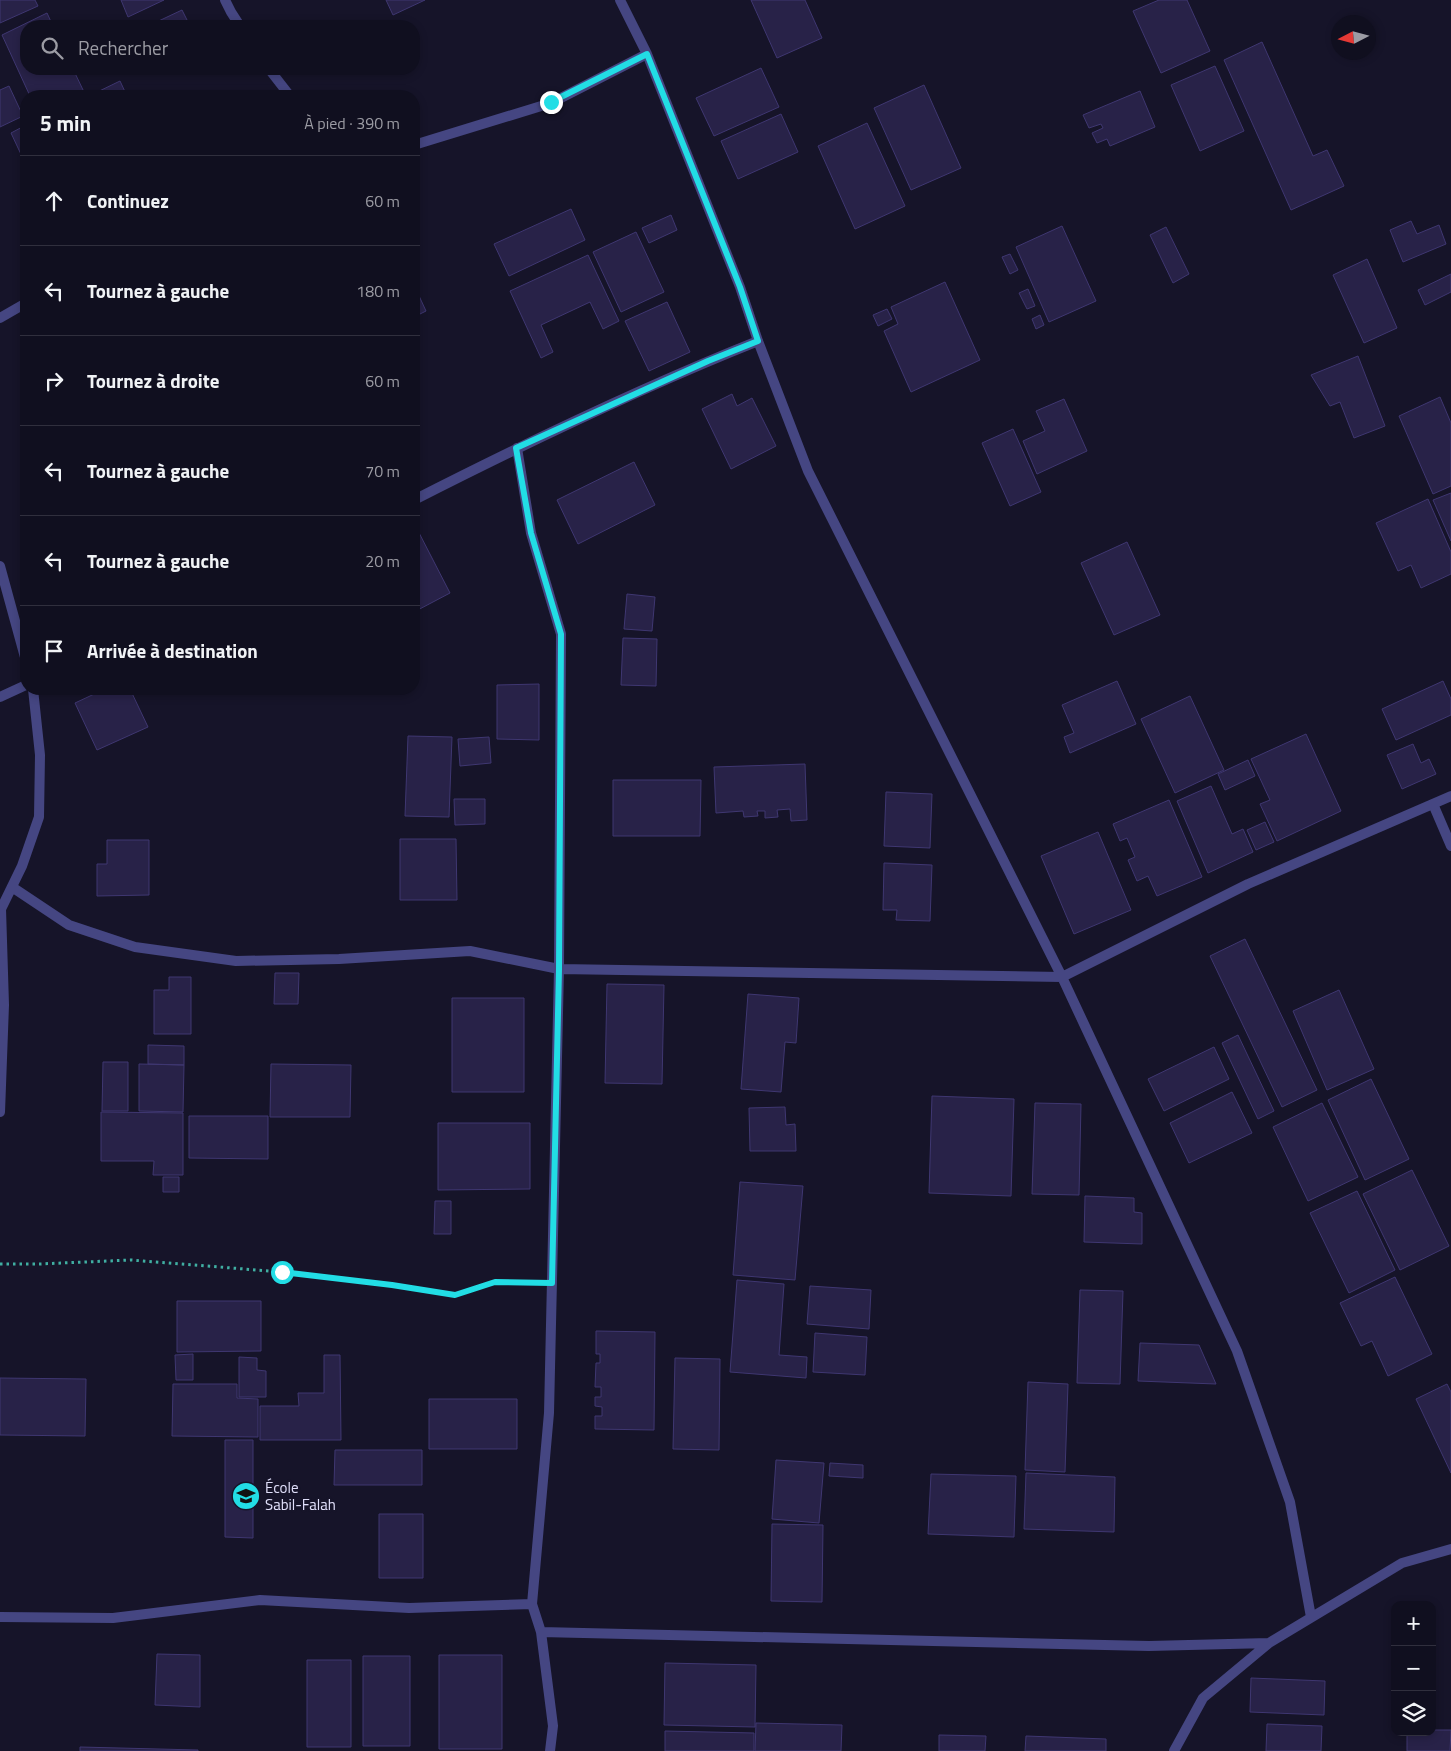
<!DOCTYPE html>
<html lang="fr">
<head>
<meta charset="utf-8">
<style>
	:root { --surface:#100f1f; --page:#1e1d2c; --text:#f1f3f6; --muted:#9c9ca4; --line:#302f3d }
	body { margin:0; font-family:"Titillium Web",sans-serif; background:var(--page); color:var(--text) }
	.controls { position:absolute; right:15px; bottom:15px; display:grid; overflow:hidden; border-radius:10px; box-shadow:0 2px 8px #0003 }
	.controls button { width:45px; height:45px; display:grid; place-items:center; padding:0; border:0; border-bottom:1px solid var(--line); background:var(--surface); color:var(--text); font:25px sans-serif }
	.compass { position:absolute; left:1331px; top:15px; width:45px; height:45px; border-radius:50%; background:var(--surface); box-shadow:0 2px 8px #0003; rotate:264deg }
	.stop { position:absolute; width:15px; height:15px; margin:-11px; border:4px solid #22dde5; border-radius:50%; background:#fff }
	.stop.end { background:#22dde5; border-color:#fff; box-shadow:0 1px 5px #0008 }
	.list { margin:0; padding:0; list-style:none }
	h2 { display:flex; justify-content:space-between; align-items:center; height:65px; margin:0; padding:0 20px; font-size:21px }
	h2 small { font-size:16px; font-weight:400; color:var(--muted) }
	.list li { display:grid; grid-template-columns:32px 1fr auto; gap:15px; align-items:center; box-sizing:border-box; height:90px; padding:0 20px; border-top:1px solid var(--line) }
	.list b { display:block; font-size:19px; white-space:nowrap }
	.list em { font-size:16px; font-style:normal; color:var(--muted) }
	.icon { flex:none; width:28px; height:28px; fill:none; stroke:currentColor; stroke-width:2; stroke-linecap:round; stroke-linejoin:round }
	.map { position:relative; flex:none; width:1451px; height:1751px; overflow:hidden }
	.search { position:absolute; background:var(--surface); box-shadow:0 2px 8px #0003; left:20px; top:20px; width:400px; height:55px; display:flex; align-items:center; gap:12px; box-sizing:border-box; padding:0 18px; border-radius:20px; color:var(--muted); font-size:19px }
	.panel { position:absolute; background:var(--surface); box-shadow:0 2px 8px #0003; left:20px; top:90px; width:400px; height:605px; border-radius:20px }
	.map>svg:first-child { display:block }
	.building { fill:#282248; stroke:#3f3771 }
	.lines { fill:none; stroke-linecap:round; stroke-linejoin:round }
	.path { stroke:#40afa2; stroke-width:3; stroke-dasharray:2.5 4; stroke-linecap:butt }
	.minor { stroke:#454682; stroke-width:10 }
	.route { stroke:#22dde5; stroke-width:6 }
	.labels { text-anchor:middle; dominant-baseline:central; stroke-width:4.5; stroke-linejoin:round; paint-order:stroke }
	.poi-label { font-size:15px; fill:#e1e0fb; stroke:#161429; text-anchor:start }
</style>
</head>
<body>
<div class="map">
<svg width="1451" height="1751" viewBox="0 0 1451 1751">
	<rect width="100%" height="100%" fill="#161429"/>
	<path class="building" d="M0 0H35L38 6 0 23Z
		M121 0H164L128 17Z
		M386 0H425L393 15Z
		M751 0H805L822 38 777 58Z
		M1159 0H1187L1210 51 1161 73 1133 11Z
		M182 10 190 26H148Z
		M47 13 53 26H26V69H73L84 92 76 96H30L2 35Z
		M1262 42 1313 156 1327 150 1344 186 1291 210 1224 60Z
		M1215 66 1244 131 1200 151 1171 85Z
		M761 68 779 107 714 136 696 98Z
		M120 81 127 96H89Z
		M924 85 961 168 911 190 874 108Z
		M9 86 23 116 0 127V90Z
		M1140 91 1155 127 1110 146 1107 139 1097 143 1092 133 1103 128 1101 124 1089 128 1083 115Z
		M781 114 798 152 738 179 721 141Z
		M867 123 905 206 855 229 818 146Z
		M26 125V165L11 133Z
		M571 209 585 240 509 276 494 244Z
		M671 215 677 230 649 243 642 228Z
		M1411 221 1417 234 1439 225 1446 244 1403 262 1390 230Z
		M1062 226 1096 301 1049 322 1016 247Z
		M1166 227 1189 274 1173 283 1150 235Z
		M636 232 664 292 621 312 593 252Z
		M1010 254 1018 270 1010 274 1002 257Z
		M588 255 619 321 603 329 590 302 541 325 553 352 541 358 510 291Z
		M1367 259 1397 328 1364 343 1333 275Z
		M1451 274V292L1425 305 1418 290Z
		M945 282 980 360 911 392 884 331 898 324 891 307Z
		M414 285 426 311 414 317Z
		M1028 289 1035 306 1027 309 1019 293Z
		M667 302 690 352 649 371 625 321Z
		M887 309 892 319 878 326 873 315Z
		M1040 315 1044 325 1036 329 1032 319Z
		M1358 356 1385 426 1354 438 1340 402 1330 406 1311 375Z
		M732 394 737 406 752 398 776 446 731 469 702 409Z
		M1440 397 1451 423V486L1433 494 1399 416Z
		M1064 399 1087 451 1037 474 1023 441 1045 431 1036 411Z
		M1013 429 1041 492 1010 506 982 443Z
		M634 462 655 505 578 544 557 500Z
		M1451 493V541L1433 500Z
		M1428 499 1451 552V574L1421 588 1411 565 1398 571 1376 523Z
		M414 525H415L450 593 414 612Z
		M1127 542 1160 615 1114 635 1081 563Z
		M627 594 655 597 652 631 624 629Z
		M623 638 657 639 656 686 621 685Z
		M1117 681 1136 724 1070 753 1064 737 1074 733 1062 705Z
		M1443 681 1451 699V715L1396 740 1382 709Z
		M539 684V740L497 739V685Z
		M105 689H130L148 727 97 750 75 703Z
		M233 689H246L236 694Z
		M1190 696 1224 770 1175 793 1141 719Z
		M1306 734 1341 811 1277 841 1260 804 1270 800 1251 759Z
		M408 736 452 737 449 817 405 816Z
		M489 737 491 763 460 766 458 739Z
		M1413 744 1421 763 1429 759 1436 774 1402 789 1387 755Z
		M1248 760 1255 776 1225 790 1218 774Z
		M805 764 807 820 791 821 790 809 777 810 778 817 765 818V811H757L758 816 744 817 743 811 716 813 714 767Z
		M613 780H701L700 836H613Z
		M1211 786 1232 834 1243 829 1253 852 1208 873 1177 801Z
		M886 792 932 794 930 848 884 846Z
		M454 799H485V824L455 825Z
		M1169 800 1202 877 1157 896 1148 876 1137 881 1128 860 1135 857 1127 838 1120 841 1113 824Z
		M1265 822 1274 842 1256 850 1247 830Z
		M1098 832 1131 910 1074 934 1041 856Z
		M400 839H456L457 900H400Z
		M107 840H149V895L97 896V864H107Z
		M884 863 932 865 930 921 896 920 897 910H883Z
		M1245 939 1317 1090 1282 1107 1210 956Z
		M275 973H299L298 1004H274Z
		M169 977H191V1034H154V990H169Z
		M607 984 664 985 662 1084 605 1083Z
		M1339 990 1374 1069 1327 1090 1293 1011Z
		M748 994 799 998 796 1043 785 1042 781 1092 741 1089Z
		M452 998H524V1092H452Z
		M1238 1035 1274 1111 1258 1119 1222 1043Z
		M148 1045 184 1046V1065L148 1064Z
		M1214 1047 1229 1079 1164 1111 1148 1079Z
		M103 1062H128V1111H102Z
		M139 1064 184 1065 183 1112 139 1111Z
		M271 1064 351 1065 350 1117H270Z
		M1371 1079 1409 1159 1365 1180 1328 1100Z
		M1232 1092 1252 1133 1189 1163 1170 1123Z
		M932 1096 1014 1099 1011 1196 929 1193Z
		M1035 1103 1081 1104 1079 1195 1032 1194Z
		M1322 1103 1358 1177 1308 1201 1273 1127Z
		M785 1107 786 1125 795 1124 796 1151H750L749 1108Z
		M101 1112 183 1113V1175H153L154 1161H101Z
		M189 1116H268V1159L189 1158Z
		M438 1123H530V1189L438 1190Z
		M1412 1170 1449 1246 1400 1270 1363 1194Z
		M163 1177H179V1192H163Z
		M740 1182 803 1186 795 1280 733 1275Z
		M1357 1191 1395 1270 1349 1293 1310 1213Z
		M1085 1196 1134 1198V1212L1142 1213V1244L1084 1242Z
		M435 1201H451V1234H434Z
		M1395 1277 1432 1354 1388 1376 1372 1341 1361 1346 1340 1303Z
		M737 1280 784 1284 779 1355 807 1357 806 1378 730 1372Z
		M810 1286 871 1290 869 1329 807 1324Z
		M1080 1290 1123 1291 1120 1384 1077 1383Z
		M177 1301H261V1351L177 1352Z
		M596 1331 655 1332 654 1430 595 1429V1416H602V1407L595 1406V1397H601V1387H595L596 1363H600V1354H596Z
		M815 1333 867 1337 865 1375 813 1372Z
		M1140 1343 1199 1345 1216 1384 1138 1381Z
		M193 1354V1380H176L175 1355Z
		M324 1355H340L341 1440H260V1406H299L298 1393H324Z
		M239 1357 257 1358V1370L266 1371V1397H239Z
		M675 1358 720 1359 719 1450 673 1449Z
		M0 1378 86 1379 85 1436 0 1435Z
		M1028 1382 1068 1384 1065 1472 1025 1470Z
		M173 1384H237V1398L258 1399V1437L172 1436Z
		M1447 1384 1451 1392V1473L1416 1399Z
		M429 1399H517V1449H429Z
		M225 1440H253V1538L225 1537Z
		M335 1450H422V1485H334Z
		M776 1460 824 1463 819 1523 772 1519Z
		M830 1463 863 1465V1478L829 1476Z
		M1026 1473 1115 1477 1114 1532 1024 1529Z
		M931 1474 1016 1476 1014 1537 928 1534Z
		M379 1514H423V1578H379Z
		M772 1524 823 1525 822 1602 771 1601Z
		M157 1654 200 1655V1707L155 1705Z
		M439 1655H502V1749H439Z
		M363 1656H410V1746H363Z
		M307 1660H351V1747H307Z
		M665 1663 756 1665 755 1727 664 1725Z
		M1251 1678 1325 1681 1324 1715 1250 1712Z
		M756 1723 842 1725 841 1751H755Z
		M1267 1724 1322 1726 1321 1751H1266Z
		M1432 1730H1451L1450 1751H1407V1732H1432Z
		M665 1731 754 1733V1751H665Z
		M939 1735 986 1736 985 1751H939Z
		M1026 1736 1106 1739V1751H1025Z
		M80 1747 198 1750V1751H80Z"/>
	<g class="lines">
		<path class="path" d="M0 1264H39L131 1260 282 1272 392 1285 455 1295 495 1282 530 1283"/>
		<path class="minor" d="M225 0 231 12 240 26
			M620 0 647 54 740 287 758 341 808 471 1062 977 1237 1351 1290 1502 1311 1617
			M269 69 290 96
			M414 145 551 103 647 54
			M0 318 26 303
			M517 448 531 533 561 634 559 969 549 1413 532 1604 541 1632 553 1726 550 1751
			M414 500C526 443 640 388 758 341
			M0 566 26 661
			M0 697 26 685
			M1433 804 1451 846
			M12 887 69 925 135 947 236 961 339 959 470 951 559 969 1062 977 1248 884 1451 796
			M0 1112 4 1005 1 909 22 866 39 817 40 755 33 689
			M0 1617 113 1618 260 1600 409 1608 532 1604
			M541 1632 1149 1646 1269 1643
			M1174 1751 1203 1698 1269 1643 1402 1563 1451 1549"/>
	</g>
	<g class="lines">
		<path class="route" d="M282 1272 392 1285 455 1295 495 1282 552 1283 559 969 561 634 531 533 516 448 708 361 758 341 740 287 647 54 551 102"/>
	</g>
	<defs>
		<symbol id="school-disc" viewBox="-11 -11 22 22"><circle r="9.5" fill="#22dde5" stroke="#161429"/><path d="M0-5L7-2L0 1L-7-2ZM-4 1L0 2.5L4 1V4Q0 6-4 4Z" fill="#111"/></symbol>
	</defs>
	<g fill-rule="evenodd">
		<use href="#school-disc" x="230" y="1480" width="32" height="32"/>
	</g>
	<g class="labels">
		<g class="poi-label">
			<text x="265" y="1487">École<tspan x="265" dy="17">Sabil-Falah</tspan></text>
		</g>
	</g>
</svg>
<div class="controls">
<button>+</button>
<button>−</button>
<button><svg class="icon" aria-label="layers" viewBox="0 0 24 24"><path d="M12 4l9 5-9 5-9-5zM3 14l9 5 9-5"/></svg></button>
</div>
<svg class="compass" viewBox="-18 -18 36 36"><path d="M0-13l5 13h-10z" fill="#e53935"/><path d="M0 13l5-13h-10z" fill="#9c9ca4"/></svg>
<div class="stop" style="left:282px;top:1272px"></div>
<div class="stop end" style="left:551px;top:102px"></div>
<div class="search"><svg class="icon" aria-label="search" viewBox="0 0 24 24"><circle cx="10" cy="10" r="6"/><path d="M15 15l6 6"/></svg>Rechercher</div>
<section class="panel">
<h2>5 min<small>À pied · 390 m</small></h2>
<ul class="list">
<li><svg class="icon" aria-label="ahead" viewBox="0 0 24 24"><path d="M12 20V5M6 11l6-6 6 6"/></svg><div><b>Continuez</b></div><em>60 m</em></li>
<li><svg class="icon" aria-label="left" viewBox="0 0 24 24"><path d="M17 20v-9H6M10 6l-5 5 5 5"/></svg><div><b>Tournez à gauche</b></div><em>180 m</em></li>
<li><svg class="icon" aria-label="right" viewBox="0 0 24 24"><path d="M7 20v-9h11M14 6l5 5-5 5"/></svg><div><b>Tournez à droite</b></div><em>60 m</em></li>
<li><svg class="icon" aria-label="left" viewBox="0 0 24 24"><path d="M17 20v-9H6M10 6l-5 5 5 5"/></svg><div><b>Tournez à gauche</b></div><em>70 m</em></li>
<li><svg class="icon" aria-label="left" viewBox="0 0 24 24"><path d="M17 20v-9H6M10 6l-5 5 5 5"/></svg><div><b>Tournez à gauche</b></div><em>20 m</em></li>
<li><svg class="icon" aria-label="arrive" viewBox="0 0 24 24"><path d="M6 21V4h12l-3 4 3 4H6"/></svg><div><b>Arrivée à destination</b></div></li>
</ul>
</section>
</div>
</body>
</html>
